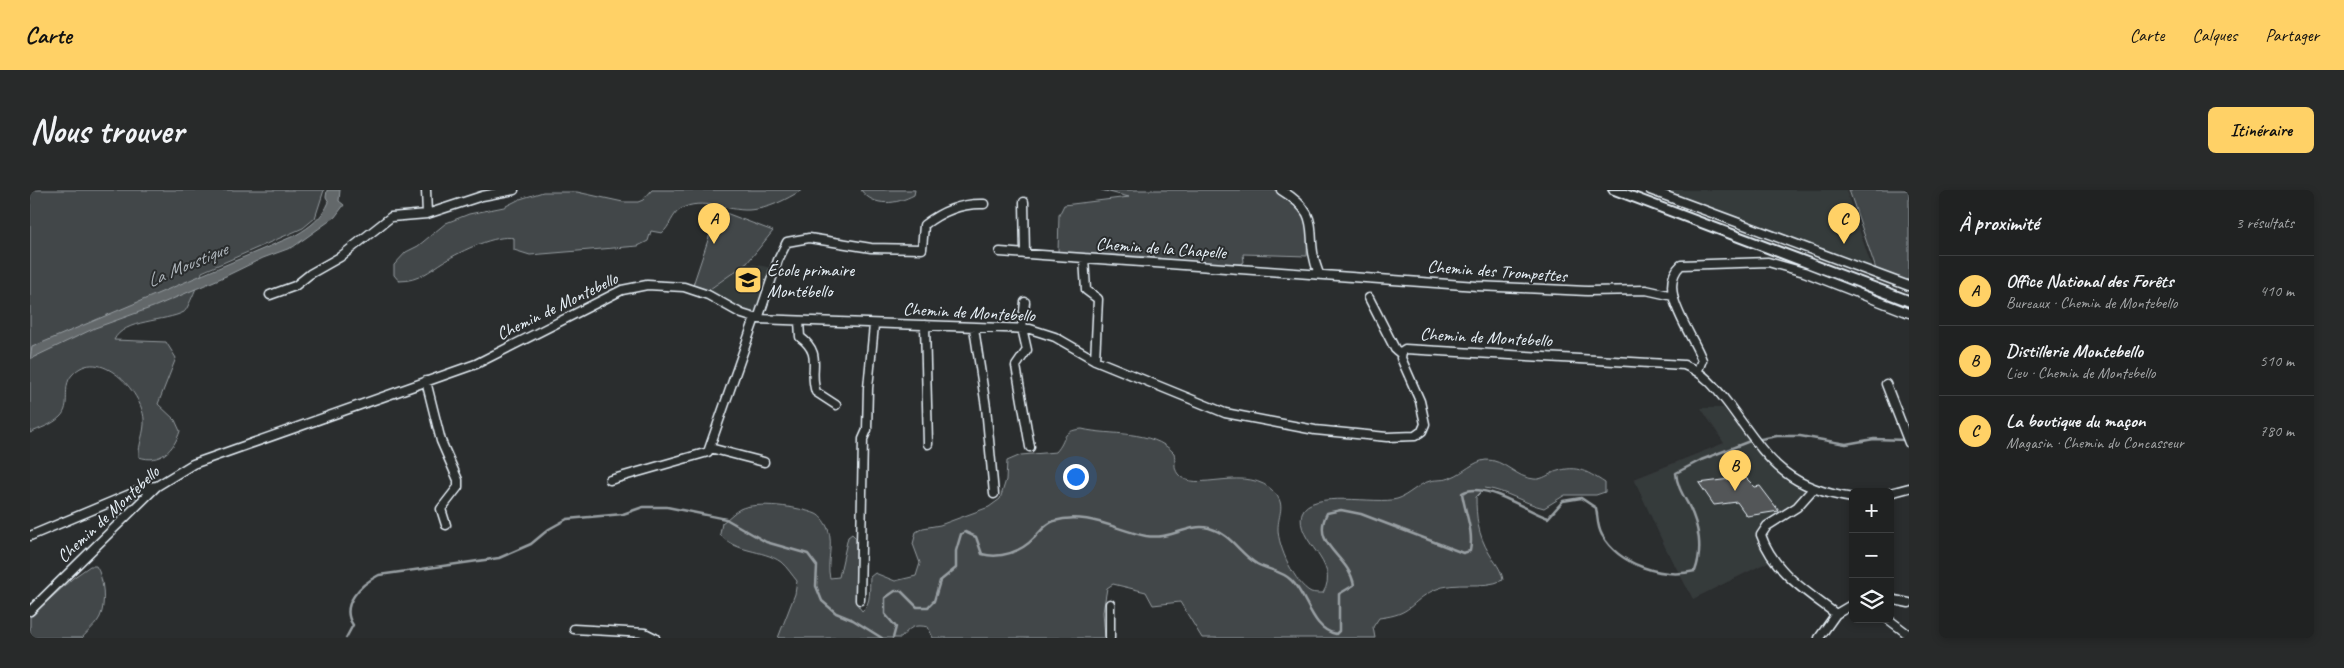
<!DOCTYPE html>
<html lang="fr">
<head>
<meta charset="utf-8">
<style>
	:root { --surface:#202222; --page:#282a2a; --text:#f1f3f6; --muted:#a2a4a5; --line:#3d3f40; --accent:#ffd166 }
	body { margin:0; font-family:Caveat,sans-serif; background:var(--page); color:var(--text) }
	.controls { position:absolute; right:15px; bottom:15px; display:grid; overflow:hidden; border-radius:8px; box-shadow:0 2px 8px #0003 }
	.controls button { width:45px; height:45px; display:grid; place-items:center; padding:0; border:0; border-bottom:1px solid var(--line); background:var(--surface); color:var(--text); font:25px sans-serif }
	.you { position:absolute; left:1045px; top:286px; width:18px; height:18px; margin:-12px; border:4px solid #fff; border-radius:50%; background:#1a73e8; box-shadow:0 0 0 8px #1a73e833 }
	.badge { display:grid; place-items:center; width:32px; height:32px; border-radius:50%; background:var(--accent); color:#111; font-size:16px; font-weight:700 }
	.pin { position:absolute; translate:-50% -41px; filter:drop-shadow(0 1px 2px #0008) }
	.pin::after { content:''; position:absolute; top:26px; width:18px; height:15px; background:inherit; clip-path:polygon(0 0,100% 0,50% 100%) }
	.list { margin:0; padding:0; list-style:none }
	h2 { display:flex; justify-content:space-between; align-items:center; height:65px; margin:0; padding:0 20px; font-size:21px }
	h2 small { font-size:16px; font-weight:400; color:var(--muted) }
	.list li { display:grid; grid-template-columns:32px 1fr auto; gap:15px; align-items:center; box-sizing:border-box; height:70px; padding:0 20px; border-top:1px solid var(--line) }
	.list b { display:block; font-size:19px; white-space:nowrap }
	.list p { margin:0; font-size:16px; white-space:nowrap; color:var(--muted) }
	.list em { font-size:16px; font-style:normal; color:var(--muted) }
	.icon { flex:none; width:28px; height:28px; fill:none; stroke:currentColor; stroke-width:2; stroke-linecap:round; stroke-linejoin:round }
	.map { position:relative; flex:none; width:1879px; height:448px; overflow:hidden; border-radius:8px }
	header { display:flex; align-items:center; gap:30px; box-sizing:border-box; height:70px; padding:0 25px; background:var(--accent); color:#111 }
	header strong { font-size:24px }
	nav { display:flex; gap:28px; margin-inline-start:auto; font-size:18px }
	.intro { display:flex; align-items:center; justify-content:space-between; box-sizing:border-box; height:120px; padding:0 30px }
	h1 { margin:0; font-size:35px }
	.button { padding:12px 22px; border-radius:8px; background:var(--accent); color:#111; font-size:18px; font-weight:700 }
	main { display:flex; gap:30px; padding:0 30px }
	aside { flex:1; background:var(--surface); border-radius:8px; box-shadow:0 2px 8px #0003 }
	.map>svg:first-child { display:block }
	.built { fill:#363a3b }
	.green { fill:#424648; stroke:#959ca0 }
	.water { fill:#63686b; stroke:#989fa3 }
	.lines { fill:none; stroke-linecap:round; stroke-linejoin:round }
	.stream { stroke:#989fa3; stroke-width:2.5 }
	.building { fill:#535759; stroke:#e8f1f8 }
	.street-casing { stroke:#e8f1f8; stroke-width:11 }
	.highway-casing { stroke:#e8f1f8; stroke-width:4 }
	.street { stroke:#2a2d2e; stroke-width:8 }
	.highway { fill:#2a2d2e; fill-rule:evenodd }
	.labels { text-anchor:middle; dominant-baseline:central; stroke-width:4; stroke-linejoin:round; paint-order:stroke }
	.street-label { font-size:18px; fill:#e8f1f8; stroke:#2a2d2e }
	.poi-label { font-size:18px; fill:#e8f1f8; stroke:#2a2d2e; text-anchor:start }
	.water-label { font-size:19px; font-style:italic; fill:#acb3b9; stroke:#2a2d2e }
</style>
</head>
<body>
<header>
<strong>Carte</strong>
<nav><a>Carte</a><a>Calques</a><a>Partager</a></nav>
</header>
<div class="intro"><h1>Nous trouver</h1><a class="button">Itinéraire</a></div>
<main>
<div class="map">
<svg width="1879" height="448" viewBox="0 0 1879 448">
	<rect width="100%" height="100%" fill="#2a2d2e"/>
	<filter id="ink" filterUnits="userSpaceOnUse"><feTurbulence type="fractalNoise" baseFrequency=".02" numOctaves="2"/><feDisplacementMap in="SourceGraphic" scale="10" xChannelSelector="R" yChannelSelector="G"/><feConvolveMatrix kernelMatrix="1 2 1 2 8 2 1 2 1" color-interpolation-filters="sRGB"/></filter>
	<g filter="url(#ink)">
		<path class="built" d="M1628 0H1816L1842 78 1706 29Z
			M717 73 747 79 729 129 675 103Z
			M1671 218H1693L1749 283 1788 306 1739 337 1740 371 1663 409 1635 357 1604 289 1694 253Z"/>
		<path class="green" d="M0 0H294L285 28 273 38 172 82C171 87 157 121 154 122 135 132 94 129 84 150L136 152 146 168 128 214 145 230 150 241C144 260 130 274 109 267 108 254 115 243 114 229 112 202 69 154 42 185 31 197 42 216 30 227 22 235 10 238 0 243Z
			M622 0H772C755 10 739 19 719 20 698 21 671 7 651 19 642 24 640 37 632 43L621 41 618 51 608 56 500 65 484 60V48C466 44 431 61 415 71 399 81 389 91 369 91L364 85V75L376 62 388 56 416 33 439 24 474 17 490 9 513 2H547L593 12H608L613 10Z
			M831 0H885L884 5C867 14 844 18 831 0Z
			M1071 0H1245C1284 22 1278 23 1277 66L1213 64 1214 72 1211 74 1157 73 1123 67 1028 62 1029 25 1034 15 1099 7Z
			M1819 0H1879V96L1848 85Z
			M688 20 743 41 717 73 677 101 663 95Z
			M1052 239C1080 246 1122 239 1144 263 1146 270 1143 278 1148 284 1163 305 1218 272 1245 303 1256 316 1248 324 1248 339 1248 357 1265 394 1281 402 1284 403 1290 403 1293 403 1312 372 1264 352 1272 323 1280 299 1347 315 1367 309 1378 306 1388 294 1400 291 1407 289 1415 291 1422 287 1433 283 1444 271 1456 270 1474 269 1486 288 1504 289 1510 290 1517 286 1522 283 1545 274 1555 280 1575 293V302L1566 305H1535L1514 318C1493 313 1477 301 1455 298L1446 307C1446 327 1448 345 1459 363 1465 373 1471 378 1473 390 1452 400 1425 390 1404 400 1378 413 1384 424 1349 428L1343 437 1345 448H1172L1150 412 1123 415 1116 402 1083 394 1077 398 1073 422 1075 448H903L898 437C884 434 880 437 871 448H748L765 404 767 391C762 385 757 377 751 372 733 359 704 363 690 344L692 333C698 329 704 322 710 319 726 311 770 317 786 324 791 326 796 334 798 339 804 355 796 372 800 388L809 387 818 347 822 344 826 348V413L832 421C842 413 839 399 840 387L845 383 865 391 886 386 890 373 883 354 886 342 893 338 910 335 959 317 970 309 976 290 977 271 991 265 1026 262C1038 249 1030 241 1052 239Z
			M60 376H66C74 387 76 415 70 427 66 435 58 441 52 448H0V427L43 388Z"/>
		<path class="water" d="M297 0H310L309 11 314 15 305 27 263 57 233 68 196 86 126 116 65 138 0 169 2 157 266 45C280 37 293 27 299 12L296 7Z"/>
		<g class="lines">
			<path class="stream" d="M316 448 323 435C309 415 331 394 349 385L469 368 501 354 519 339 537 329 593 324 613 317H637L696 329 736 352 778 364 787 376 786 396 792 411 806 423 823 430 852 448
				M863 448 866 437 855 424V408L865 401H871L887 417H898L904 411 910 391 926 378V361L931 344 935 342 946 347 952 364C970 369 991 362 1004 348 1010 342 1015 334 1024 331 1056 321 1086 340 1116 346 1142 350 1158 333 1179 338 1201 344 1209 363 1227 374 1238 380 1252 381 1261 390 1278 406 1281 439 1306 444L1309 441V404L1324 395C1319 365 1280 356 1297 323L1311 320 1331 324 1433 363 1440 361C1444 341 1435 323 1432 303 1454 290 1496 321 1518 328L1533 311 1551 308 1566 318C1568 327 1567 337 1572 345 1589 375 1633 389 1665 381 1673 360 1669 336 1659 316 1653 305 1647 296 1646 283L1671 270 1720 251 1747 246H1770L1816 254 1844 249 1876 250"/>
		</g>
		<path class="building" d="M1715 287 1725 297 1730 296 1749 321 1717 326 1707 312 1684 315 1669 293Z"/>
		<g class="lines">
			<defs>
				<path id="street" d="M396 0 397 24
					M1251 0C1297 28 1272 42 1289 84
					M1620 0 1879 96
					M994 12 995 64
					M970 62 1447 96 1557 101 1616 100 1643 106
					M1054 68 1056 100 1068 109 1065 170
					M240 105 265 96 280 84 310 67 361 27 397 24 452 6 484 0
					M1339 108 1365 159 1371 164
					M995 112 992 138 997 160 986 176 1000 257
					M728 129 748 70 757 52 779 48 841 58 892 59 894 35C912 21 931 13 954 14
					M769 131 770 147C794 165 778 179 786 202L806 215
					M895 135 898 254
					M944 138 956 217 964 304
					M1668 180 1672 170C1663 144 1625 99 1651 75L1738 72 1774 82 1879 123
					M396 191 411 251 428 290V297L411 319 416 335
					M1856 194 1879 253
					M680 258 734 272
					M580 290 678 262 725 128
					M1783 299 1767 317 1737 336 1731 345C1744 382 1776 401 1806 424
					M1860 303 1879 298
					M0 346 117 297 127 296
					M1860 409 1879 413
					M830 410 833 249 837 240 838 198 844 135
					M1080 414V448
					M0 421 127 296 163 274 446 174 592 100 617 95 654 97 678 105 712 124 728 129 1000 139 1025 147 1065 170 1195 223 1285 240 1357 247 1385 246 1392 241 1395 234 1390 211 1371 168 1372 161 1375 159 1654 175C1675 183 1686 198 1699 215 1738 268 1753 298 1823 308
					M1858 429 1879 445
					M544 439 615 443 625 448
					M1789 448 1806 424 1823 414"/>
				<path id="highway" d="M1579 0H1596L1879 106V116L1581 3Z"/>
			</defs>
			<use href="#street" class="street-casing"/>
			<use href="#highway" class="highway-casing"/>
			<use href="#street" class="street"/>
			<use href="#highway" class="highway"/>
		</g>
	</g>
	<defs>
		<symbol id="school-square" viewBox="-11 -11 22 22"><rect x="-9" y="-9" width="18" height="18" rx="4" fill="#ffd166" stroke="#2a2d2e"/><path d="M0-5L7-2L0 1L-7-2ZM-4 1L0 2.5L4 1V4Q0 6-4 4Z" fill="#111"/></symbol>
	</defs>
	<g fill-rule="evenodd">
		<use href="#school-square" x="702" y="74" width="32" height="32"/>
	</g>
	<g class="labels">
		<g class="street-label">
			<text transform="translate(1131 58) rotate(4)">Chemin de la Chapelle</text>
			<text transform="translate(1467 81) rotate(4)">Chemin des Trompettes</text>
			<text transform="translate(527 116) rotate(-26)">Chemin de Montebello</text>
			<text transform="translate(939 122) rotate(3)">Chemin de Montebello</text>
			<text transform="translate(1456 147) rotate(3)">Chemin de Montebello</text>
			<text transform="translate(78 324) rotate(-43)">Chemin de Montebello</text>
		</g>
		<g class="poi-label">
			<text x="737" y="80">École primaire<tspan x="737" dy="21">Montébello</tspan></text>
		</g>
		<g class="water-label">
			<text transform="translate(157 75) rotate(-23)">La Moustique</text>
		</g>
	</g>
</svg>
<div class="controls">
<button>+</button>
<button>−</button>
<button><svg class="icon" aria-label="layers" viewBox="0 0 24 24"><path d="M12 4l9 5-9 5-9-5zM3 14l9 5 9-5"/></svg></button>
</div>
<div class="you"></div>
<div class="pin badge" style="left:684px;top:54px">A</div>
<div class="pin badge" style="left:1705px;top:301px">B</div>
<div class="pin badge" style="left:1814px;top:54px">C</div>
</div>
<aside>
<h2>À proximité<small>3 résultats</small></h2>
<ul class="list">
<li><span class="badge">A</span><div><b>Office National des Forêts</b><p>Bureaux · Chemin de Montebello</p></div><em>410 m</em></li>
<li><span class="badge">B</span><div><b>Distillerie Montebello</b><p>Lieu · Chemin de Montebello</p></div><em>510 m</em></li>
<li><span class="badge">C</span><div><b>La boutique du maçon</b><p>Magasin · Chemin du Concasseur</p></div><em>780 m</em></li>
</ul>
</aside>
</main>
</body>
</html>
